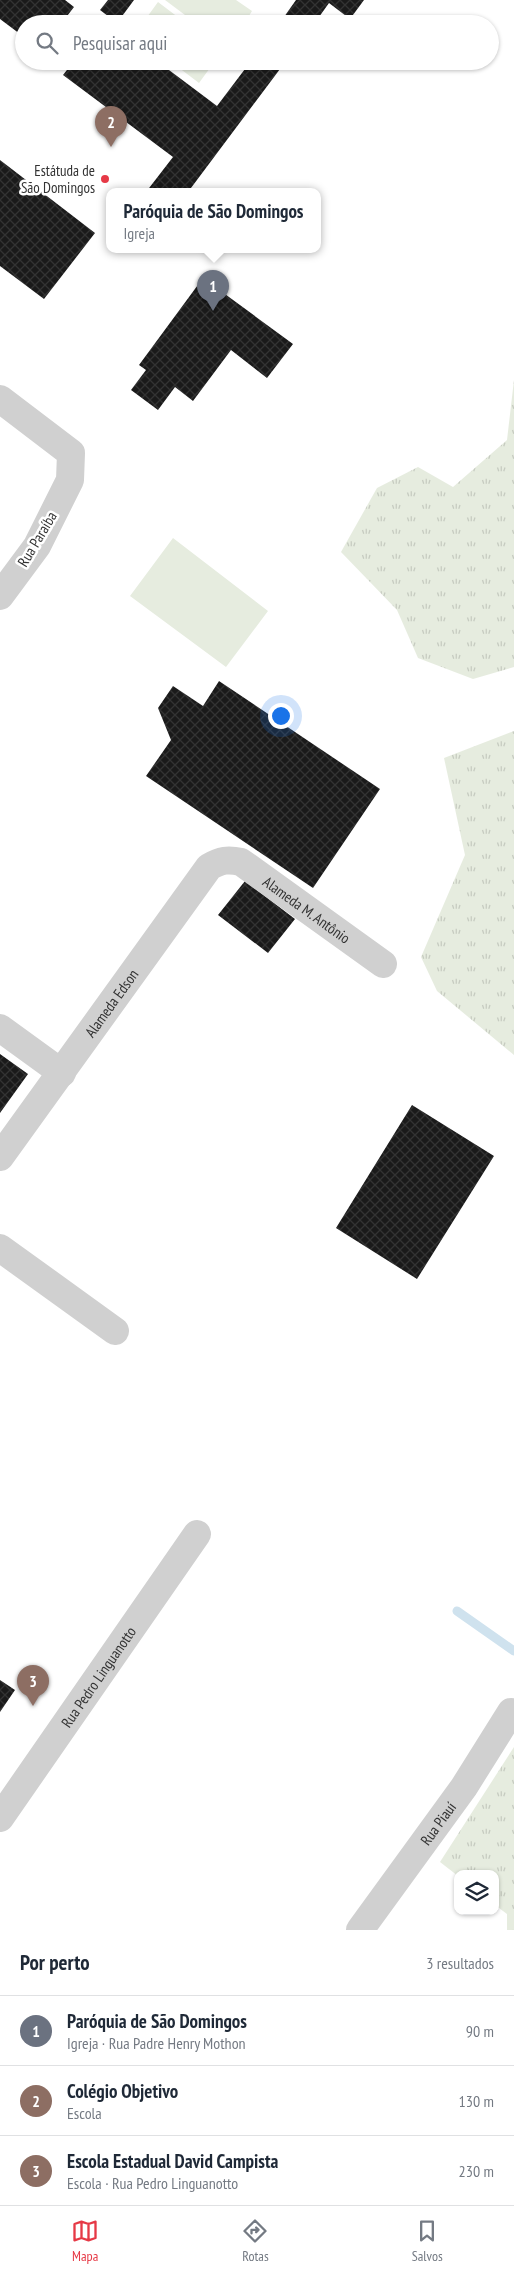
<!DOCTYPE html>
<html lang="pt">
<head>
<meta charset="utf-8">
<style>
	:root { --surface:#fff; --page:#f6f6f7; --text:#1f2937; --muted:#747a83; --line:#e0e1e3; --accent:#e63946 }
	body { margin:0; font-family:"PT Sans Narrow",sans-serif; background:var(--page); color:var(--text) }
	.controls { position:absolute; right:15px; bottom:15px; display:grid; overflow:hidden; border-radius:10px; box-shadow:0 1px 4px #0004 }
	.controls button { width:45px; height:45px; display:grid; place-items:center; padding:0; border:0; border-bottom:1px solid var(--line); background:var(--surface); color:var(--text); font:25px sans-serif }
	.you { position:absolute; left:280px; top:715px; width:18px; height:18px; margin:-12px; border:4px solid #fff; border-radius:50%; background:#1a73e8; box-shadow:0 0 0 8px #1a73e833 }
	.badge { display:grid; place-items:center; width:32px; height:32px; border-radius:50%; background:var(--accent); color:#fff; font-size:16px; font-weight:700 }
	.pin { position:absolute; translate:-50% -41px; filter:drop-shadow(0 1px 2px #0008) }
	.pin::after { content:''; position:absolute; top:26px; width:18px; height:15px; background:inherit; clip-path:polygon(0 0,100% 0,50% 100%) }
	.popup { position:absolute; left:106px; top:188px; width:215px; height:65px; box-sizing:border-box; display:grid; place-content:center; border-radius:10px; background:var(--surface); filter:drop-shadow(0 1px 4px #0005); font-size:16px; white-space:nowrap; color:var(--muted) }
	.popup b { font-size:19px; color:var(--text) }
	.popup::after { content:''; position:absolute; left:50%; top:100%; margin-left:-10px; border:10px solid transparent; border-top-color:var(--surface) }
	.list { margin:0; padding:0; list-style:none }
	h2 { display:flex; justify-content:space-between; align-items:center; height:65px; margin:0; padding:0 20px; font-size:21px }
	h2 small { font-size:16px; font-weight:400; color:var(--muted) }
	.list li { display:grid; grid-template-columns:32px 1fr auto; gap:15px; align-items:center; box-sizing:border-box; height:70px; padding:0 20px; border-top:1px solid var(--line) }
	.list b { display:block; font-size:19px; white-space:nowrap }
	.list p { margin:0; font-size:16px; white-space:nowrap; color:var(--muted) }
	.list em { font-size:16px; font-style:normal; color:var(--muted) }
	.icon { flex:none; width:28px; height:28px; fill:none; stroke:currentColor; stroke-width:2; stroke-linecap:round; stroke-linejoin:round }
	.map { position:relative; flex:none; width:514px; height:1930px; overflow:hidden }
	.search { position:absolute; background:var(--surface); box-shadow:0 1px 4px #0004; left:15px; right:15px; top:15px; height:55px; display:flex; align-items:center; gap:12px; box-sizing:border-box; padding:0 18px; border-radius:28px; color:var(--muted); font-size:19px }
	.sheet { height:275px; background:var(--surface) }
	nav { display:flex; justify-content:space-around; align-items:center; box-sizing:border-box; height:70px; border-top:1px solid var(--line); background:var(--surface); font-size:14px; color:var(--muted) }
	nav a { display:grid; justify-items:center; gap:2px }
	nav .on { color:var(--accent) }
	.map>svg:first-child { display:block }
	.park { fill:url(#park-tufts) }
	.garden { fill:#e6ecdf }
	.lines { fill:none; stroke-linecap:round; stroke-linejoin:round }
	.stream { stroke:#cfe2ee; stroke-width:9 }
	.building { fill:url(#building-cross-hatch) }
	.minor { stroke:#d0d0d0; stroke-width:28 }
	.poi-dot { fill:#e63946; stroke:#fff; stroke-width:2 }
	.labels { text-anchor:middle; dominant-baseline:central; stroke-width:5; stroke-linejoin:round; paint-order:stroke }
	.poi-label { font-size:15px; fill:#333; stroke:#fff; text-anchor:end }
	.street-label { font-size:15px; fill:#333; stroke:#fff }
</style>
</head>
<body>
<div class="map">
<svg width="514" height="1930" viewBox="0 0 514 1930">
	<defs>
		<pattern id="park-tufts" width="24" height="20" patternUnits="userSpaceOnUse" patternTransform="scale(1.25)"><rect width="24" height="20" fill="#e6ecdf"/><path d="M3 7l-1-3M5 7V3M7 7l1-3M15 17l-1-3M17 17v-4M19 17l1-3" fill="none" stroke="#c6cbc0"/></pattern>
		<pattern id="building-cross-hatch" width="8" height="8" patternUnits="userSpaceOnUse" patternTransform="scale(1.25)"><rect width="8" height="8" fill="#1a1a1a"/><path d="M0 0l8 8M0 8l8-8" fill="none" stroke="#333"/></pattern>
	</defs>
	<rect width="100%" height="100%" fill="#fff"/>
	<path class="park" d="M514 380V667L473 679 418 658 397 610 341 552 377 488 418 467 453 487 507 440Z
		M514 731V1055L437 991 421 957 465 855 444 758Z
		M514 1747V1930H507V1914L495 1905V1874H458V1876L440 1862Z"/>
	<path class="garden" d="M165 0H236L252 11 244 24H197Z
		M158 2 187 24H142Z
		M170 61H215L199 83Z
		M173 538 268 611 226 667 130 596Z"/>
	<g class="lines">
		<path class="stream" d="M457 1611 514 1651"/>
	</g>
	<path class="building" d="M0 0H65L74 7 61 24H24V37L0 19Z
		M108 0H134L117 23 100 10Z
		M296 0H364L350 19 329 3 314 24H279Z
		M74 61H157L217 106 251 61H286L188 192H146L173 157 63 75Z
		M0 160 95 233 44 299 0 266Z
		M203 278 293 344 267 378 231 350 193 401 175 387 158 410 131 390 146 370 139 365Z
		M219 681 380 789 313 888 146 776 171 740 158 708 173 686 203 706Z
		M245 881 295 919 268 953 218 915Z
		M0 1054 28 1074 0 1113Z
		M412 1105 494 1156 417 1279 336 1228Z
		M0 1680 15 1690 0 1712Z"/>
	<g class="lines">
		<g class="minor">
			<path d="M0 399 71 453 70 480 37 546 0 596"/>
			<path d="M0 1028 62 1073"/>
			<path id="s1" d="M0 1157 209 867C221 860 228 859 241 862L383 964"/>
			<path d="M0 1248 115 1331"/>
			<path id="s2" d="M0 1818 197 1534"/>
			<path id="s3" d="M360 1930 464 1787 511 1712"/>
		</g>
	</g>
	<circle class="poi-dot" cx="105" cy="179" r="5"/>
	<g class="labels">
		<g class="poi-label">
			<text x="95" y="170">Estátuda de<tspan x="95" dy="17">São Domingos</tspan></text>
		</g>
		<g class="street-label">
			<text transform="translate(37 539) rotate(-59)">Rua Paraíba</text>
			<text stroke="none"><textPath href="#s1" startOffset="472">Alameda M. Antônio</textPath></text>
			<text stroke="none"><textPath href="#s1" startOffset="190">Alameda Edson</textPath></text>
			<text stroke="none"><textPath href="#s2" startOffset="172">Rua Pedro Linguanotto</textPath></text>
			<text stroke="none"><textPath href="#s3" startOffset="132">Rua Piauí</textPath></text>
		</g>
	</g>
</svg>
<div class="controls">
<button><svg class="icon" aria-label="layers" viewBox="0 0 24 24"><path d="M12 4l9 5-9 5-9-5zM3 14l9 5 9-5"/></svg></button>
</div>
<div class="you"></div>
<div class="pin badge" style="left:213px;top:311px;background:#6b7280">1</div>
<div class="popup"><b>Paróquia de São Domingos</b>Igreja</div>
<div class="pin badge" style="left:111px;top:147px;background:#8d6e63">2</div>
<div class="pin badge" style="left:33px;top:1706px;background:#8d6e63">3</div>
<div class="search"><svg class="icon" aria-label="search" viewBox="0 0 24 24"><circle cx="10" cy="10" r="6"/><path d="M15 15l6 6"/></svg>Pesquisar aqui</div>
</div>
<section class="sheet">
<h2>Por perto<small>3 resultados</small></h2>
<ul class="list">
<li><span class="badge" style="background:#6b7280">1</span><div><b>Paróquia de São Domingos</b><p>Igreja · Rua Padre Henry Mothon</p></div><em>90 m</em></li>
<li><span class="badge" style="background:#8d6e63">2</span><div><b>Colégio Objetivo</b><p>Escola</p></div><em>130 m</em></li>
<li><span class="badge" style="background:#8d6e63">3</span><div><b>Escola Estadual David Campista</b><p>Escola · Rua Pedro Linguanotto</p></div><em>230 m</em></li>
</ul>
</section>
<nav>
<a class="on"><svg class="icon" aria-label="map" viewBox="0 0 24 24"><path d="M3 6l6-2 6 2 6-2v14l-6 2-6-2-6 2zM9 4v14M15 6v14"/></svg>Mapa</a>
<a><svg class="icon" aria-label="directions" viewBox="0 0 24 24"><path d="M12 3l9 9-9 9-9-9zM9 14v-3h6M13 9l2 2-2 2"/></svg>Rotas</a>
<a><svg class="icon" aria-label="saved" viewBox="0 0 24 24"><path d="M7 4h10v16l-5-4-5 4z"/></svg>Salvos</a>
</nav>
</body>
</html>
